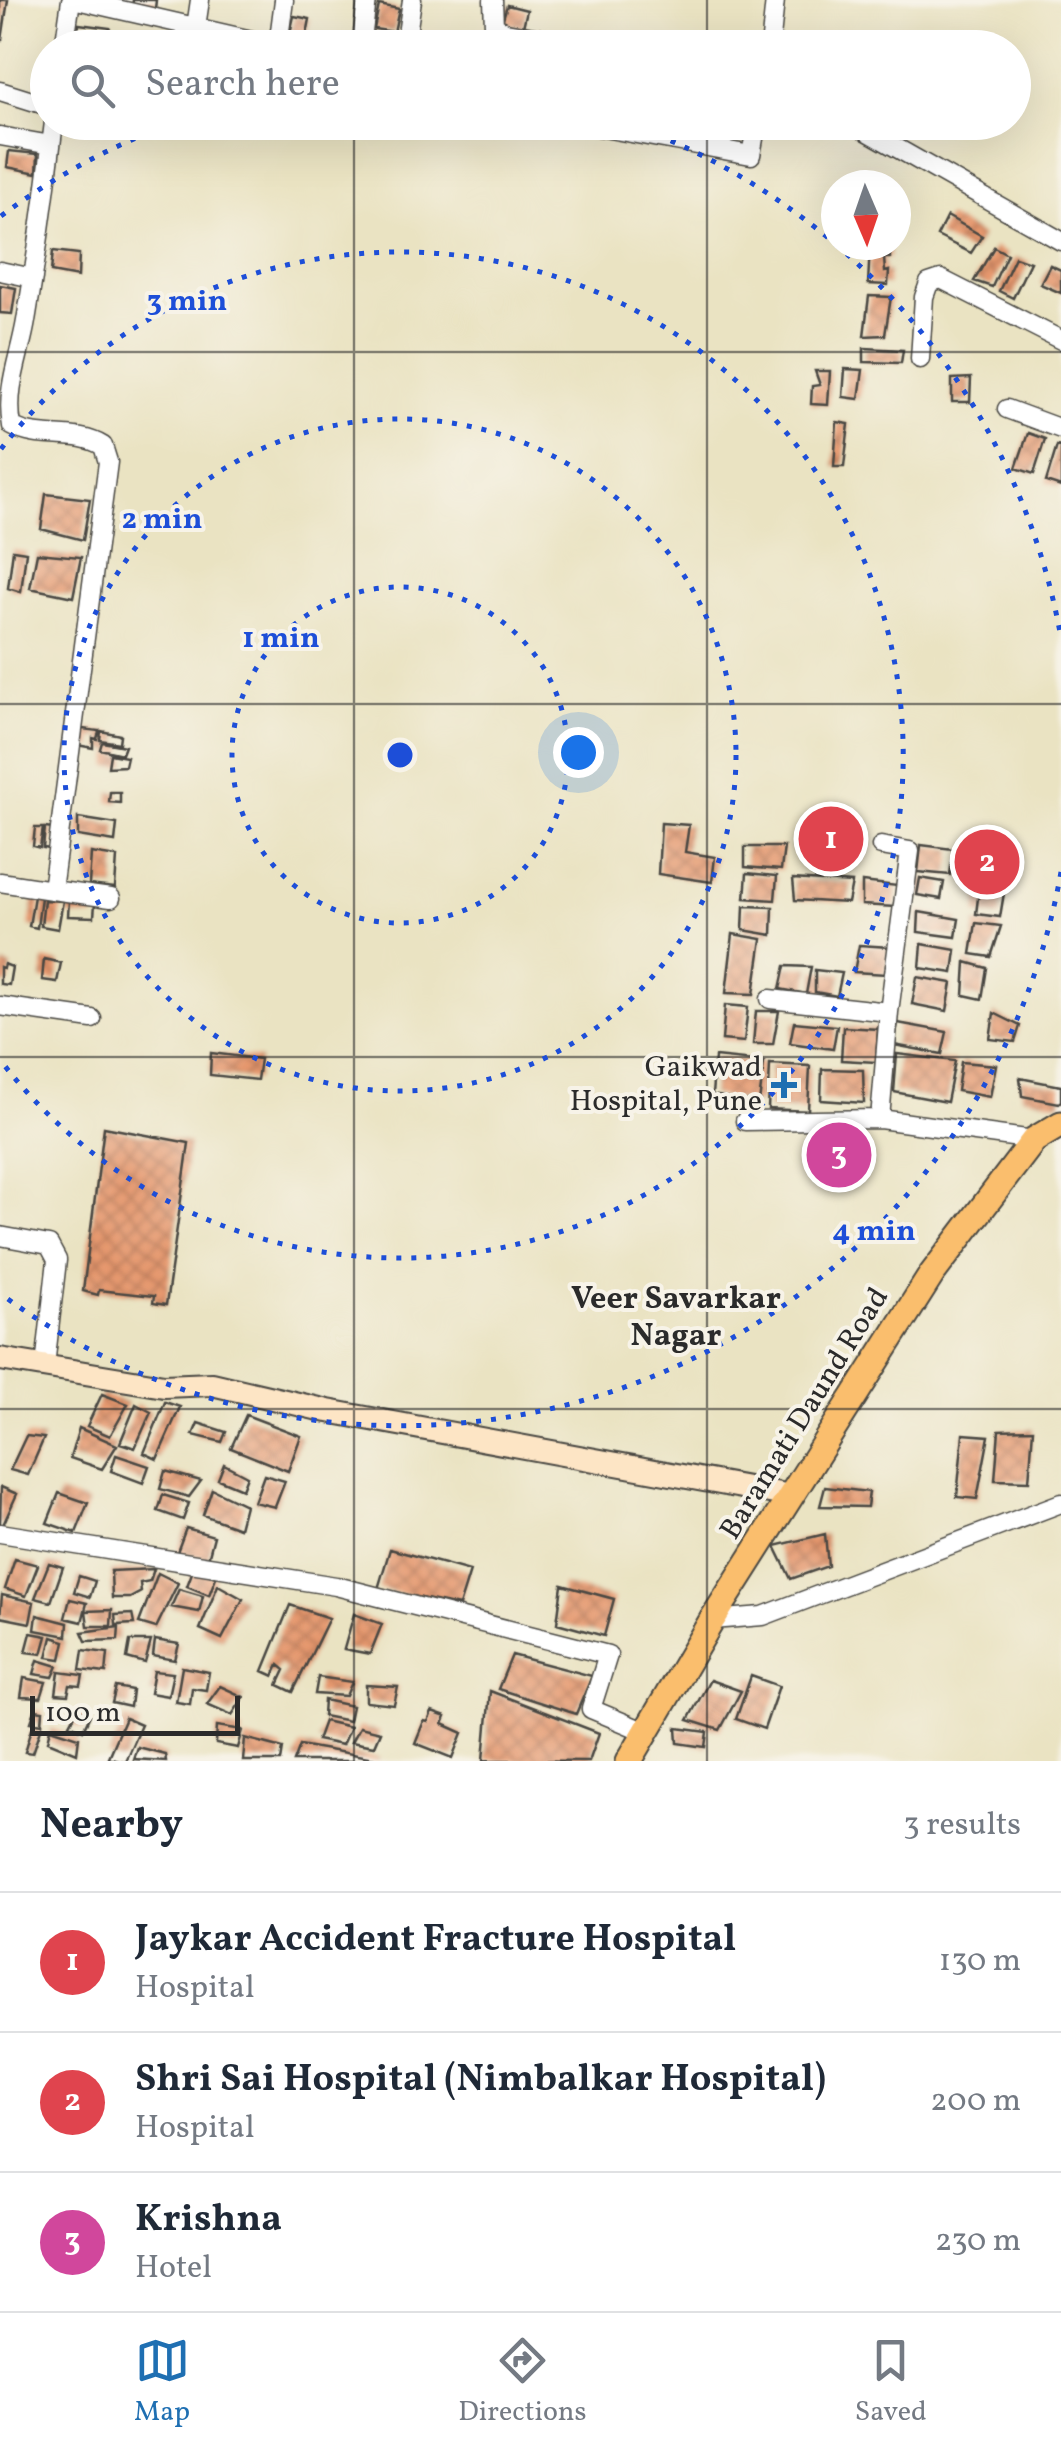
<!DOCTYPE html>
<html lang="en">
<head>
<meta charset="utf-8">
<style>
	:root { --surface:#fff; --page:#f6f6f7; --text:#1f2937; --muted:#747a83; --line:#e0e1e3; --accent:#1f6fb2 }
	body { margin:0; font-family:Vollkorn,serif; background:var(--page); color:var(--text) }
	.compass { position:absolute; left:821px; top:170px; width:90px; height:90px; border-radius:50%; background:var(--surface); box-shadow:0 10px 40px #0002; rotate:178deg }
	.scale { position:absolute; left:30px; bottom:25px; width:210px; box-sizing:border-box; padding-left:10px; border:5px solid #2b2b2b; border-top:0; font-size:28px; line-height:35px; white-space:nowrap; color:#2b2b2b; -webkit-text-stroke:8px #f7f3e8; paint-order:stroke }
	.you { position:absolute; left:578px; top:752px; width:35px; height:35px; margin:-25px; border:8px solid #fff; border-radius:50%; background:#1a73e8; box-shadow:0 0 0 15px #1a73e833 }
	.badge { display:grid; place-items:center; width:65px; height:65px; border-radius:50%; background:var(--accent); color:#fff; font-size:32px; font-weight:700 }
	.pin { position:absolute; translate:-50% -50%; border:5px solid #fff; box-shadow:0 2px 10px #0006 }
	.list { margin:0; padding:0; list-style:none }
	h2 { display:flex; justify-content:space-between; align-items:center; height:130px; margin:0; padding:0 40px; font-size:42px }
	h2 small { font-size:32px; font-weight:400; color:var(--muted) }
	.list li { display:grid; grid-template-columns:65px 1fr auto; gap:30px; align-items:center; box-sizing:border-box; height:140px; padding:0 40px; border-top:2px solid var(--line) }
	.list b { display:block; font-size:38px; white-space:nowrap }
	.list p { margin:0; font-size:32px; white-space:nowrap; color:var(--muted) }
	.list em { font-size:32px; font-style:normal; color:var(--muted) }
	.icon { flex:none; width:55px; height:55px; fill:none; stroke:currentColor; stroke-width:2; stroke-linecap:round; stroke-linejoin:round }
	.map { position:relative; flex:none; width:1061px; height:1761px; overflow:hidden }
	.search { position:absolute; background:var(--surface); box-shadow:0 10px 40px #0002; left:30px; right:30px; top:30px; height:110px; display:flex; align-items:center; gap:25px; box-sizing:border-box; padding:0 35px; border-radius:55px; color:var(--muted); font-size:38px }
	.sheet { height:550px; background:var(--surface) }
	nav { display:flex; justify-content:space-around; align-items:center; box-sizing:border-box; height:140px; border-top:2px solid var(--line); background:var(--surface); font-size:28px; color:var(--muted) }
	nav a { display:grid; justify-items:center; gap:5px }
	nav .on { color:var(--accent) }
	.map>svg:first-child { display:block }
	.building { fill:url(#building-cross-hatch) }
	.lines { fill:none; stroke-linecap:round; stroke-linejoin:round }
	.street-casing { stroke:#484742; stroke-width:21 }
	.secondary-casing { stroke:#484742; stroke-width:26 }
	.primary-casing { stroke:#484742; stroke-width:29 }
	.street { stroke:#fff; stroke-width:18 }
	.secondary { stroke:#fde5c5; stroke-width:22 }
	.primary { stroke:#fabe6d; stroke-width:25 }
	.grid { fill:none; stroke:#2b2b2b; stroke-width:2.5; stroke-opacity:0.55 }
	.ring { fill:none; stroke:#1d4ed8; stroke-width:5; stroke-dasharray:5 10 }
	.poi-dot { fill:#1f6fb2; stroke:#f7f3e8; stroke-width:4 }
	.labels { text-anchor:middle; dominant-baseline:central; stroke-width:8; stroke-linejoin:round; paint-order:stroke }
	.poi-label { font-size:30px; fill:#2b2b2b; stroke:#f7f3e8; text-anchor:end }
	.street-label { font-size:30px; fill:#2b2b2b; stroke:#f7f3e8 }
	.neighbourhood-label { font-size:32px; font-weight:bold; fill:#2b2b2b; stroke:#f7f3e8 }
	.centre { fill:#1d4ed8; stroke:#f7f3e8; stroke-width:5 }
	.ring-label { font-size:30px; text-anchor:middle; font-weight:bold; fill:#1d4ed8; stroke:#f7f3e8; stroke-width:8; stroke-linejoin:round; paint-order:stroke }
</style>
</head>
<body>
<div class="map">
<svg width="1061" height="1761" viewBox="0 0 1061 1761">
	<defs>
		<pattern id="building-cross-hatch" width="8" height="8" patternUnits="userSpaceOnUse" patternTransform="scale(2.5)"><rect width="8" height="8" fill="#e5976d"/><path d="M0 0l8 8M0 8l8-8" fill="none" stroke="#ba7b5a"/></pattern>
	</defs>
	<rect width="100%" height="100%" fill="#f7f3e8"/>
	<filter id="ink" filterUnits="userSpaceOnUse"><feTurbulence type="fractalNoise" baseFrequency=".01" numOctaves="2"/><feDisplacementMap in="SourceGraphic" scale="20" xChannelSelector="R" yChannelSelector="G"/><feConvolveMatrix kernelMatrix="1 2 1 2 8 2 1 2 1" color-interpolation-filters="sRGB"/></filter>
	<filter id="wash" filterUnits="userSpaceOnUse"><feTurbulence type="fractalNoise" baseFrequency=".0048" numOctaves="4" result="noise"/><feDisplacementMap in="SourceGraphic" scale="40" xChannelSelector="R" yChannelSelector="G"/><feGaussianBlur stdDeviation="2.25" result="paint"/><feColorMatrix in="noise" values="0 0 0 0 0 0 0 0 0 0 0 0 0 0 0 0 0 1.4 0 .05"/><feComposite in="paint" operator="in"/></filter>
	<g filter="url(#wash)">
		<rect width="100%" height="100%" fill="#eae3c2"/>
		<g id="blocks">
			<path class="building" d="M0 0H8L2 40H0Z
				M133 0H156L155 9 132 6Z
				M379 5 399 9 394 32 374 29Z
				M507 5 527 10 523 27 502 22Z
				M294 16 310 19 305 45 288 42Z
				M79 24 110 28 107 48H76Z
				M498 38 521 44V48H495Z
				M423 42 447 45V48H422Z
				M9 151 38 154 37 173 7 167Z
				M947 216 982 236 971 253 937 236Z
				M870 246 890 247V258H884L885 272 889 271 888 285 868 284Z
				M994 247 1007 254 992 287 974 281Z
				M53 251 79 254 78 277 51 272Z
				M1015 257 1030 262 1013 298 999 291Z
				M1050 265 1061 270V293L1040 284Z
				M0 285 16 288 12 314 0 313Z
				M869 296 891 297 885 335 864 336Z
				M864 348 903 350 901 363 864 362Z
				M845 369 863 370 859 399 843 397Z
				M815 371H830L828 405 811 404 812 386 820 385Z
				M971 378 970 402H952V379Z
				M837 422 849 424 844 467H834Z
				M1028 433 1045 439 1034 474 1016 468Z
				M1057 446 1061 447V487L1046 482Z
				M46 494 90 499 83 540 41 529Z
				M13 550 26 552 21 592 8 588Z
				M37 553 81 557 73 597 30 588Z
				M74 728 99 731 97 739 93 738V748L72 744Z
				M101 731 120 735 119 743 100 740Z
				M102 742 125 746 122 754 100 749Z
				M110 754 127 757 125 766 108 767Z
				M110 792H120V803L109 802Z
				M78 818 117 824 115 842 78 836Z
				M820 821 850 824 847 857 816 854Z
				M661 823 689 825 685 852 715 857 712 882 658 874Z
				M35 828H43L40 848 33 846Z
				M45 828 53 829 51 849 43 848Z
				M921 845 953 849 950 875 918 872Z
				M745 847H784L781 870 745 867Z
				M971 849 1006 852 1005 869 993 872 1002 884 978 881 979 871 968 869Z
				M91 853 117 857 115 888 89 885Z
				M747 873 777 876 775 900 745 898Z
				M920 878 944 882 941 899 917 895Z
				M793 879 852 883 848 903 795 900Z
				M862 882 898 886 895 907 862 905Z
				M979 890 1004 893 1000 917 976 914Z
				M34 896 41 897 37 928 29 926Z
				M44 900 63 901 58 929 41 926Z
				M69 901 95 903 94 917 68 916Z
				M744 906 773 907 772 935 743 930Z
				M919 912 959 919 956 937 918 932Z
				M976 923 1001 926 991 957 971 954Z
				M733 934 762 939 754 994 726 993Z
				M922 944 956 950 953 973 920 968Z
				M859 945 889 947 886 974 854 972Z
				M44 959 61 963 57 982 42 980Z
				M966 962 987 968 982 999 964 995Z
				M4 964 12 967 9 985 0 984V967L3 968Z
				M785 966 811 967 806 994 780 989Z
				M815 970 842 973 837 996 815 992Z
				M917 977 952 983 947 1011 912 1004Z
				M725 1005 748 1007 744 1042 722 1040Z
				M756 1011H779L773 1044H753Z
				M994 1013 1020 1026 1015 1042 990 1039Z
				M794 1022 837 1026 833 1049 790 1043Z
				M898 1023 947 1032 942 1054 894 1045Z
				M843 1027 878 1029 876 1062 841 1060Z
				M211 1053 260 1059 257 1080 210 1075Z
				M897 1054 955 1061 947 1102 894 1092Z
				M715 1057 764 1062 759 1103 712 1095Z
				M961 1062 996 1065 990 1097 957 1091Z
				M770 1064 810 1066 808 1111 768 1109Z
				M822 1069 863 1070 864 1103 821 1100Z
				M1020 1078 1061 1086V1101L1059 1103 1022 1096Z
				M104 1127 189 1143 166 1305 153 1303 154 1296 99 1290 98 1295 83 1291Z
				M102 1394 128 1404 110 1436 87 1426Z
				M165 1402 180 1407 157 1459 144 1453Z
				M136 1404 151 1412 135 1448 120 1443Z
				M246 1415 301 1436 288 1471 231 1448Z
				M198 1423 226 1432 222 1442 193 1435Z
				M79 1428 117 1445 102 1469 70 1458Z
				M1033 1429 1029 1481 995 1480 999 1430Z
				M963 1434 989 1436 977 1499 957 1497Z
				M26 1436 44 1438 28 1475 10 1470Z
				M116 1455 149 1466 143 1483 111 1471Z
				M224 1464 247 1476 242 1489 218 1479Z
				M165 1471 201 1481 189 1497 160 1489Z
				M264 1475 285 1481 275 1507 254 1502Z
				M1 1487 17 1494 3 1525 0 1524Z
				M825 1487 869 1492 867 1507 820 1506Z
				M212 1489 245 1505 239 1528 203 1515Z
				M59 1493 88 1503 76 1533 47 1523Z
				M163 1495 189 1503 183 1520 158 1511Z
				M186 1528 214 1536 208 1559 177 1552Z
				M825 1534 828 1566 791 1579 775 1546Z
				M390 1549 470 1571 459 1606 378 1589Z
				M15 1559 38 1565 26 1596 5 1589Z
				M49 1563 63 1567 51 1602 35 1598Z
				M154 1569 150 1581 140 1583 141 1592 130 1598H112L111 1571Z
				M193 1570 216 1577 209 1595 187 1586Z
				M158 1573 178 1583 156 1628 139 1623Z
				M79 1576 95 1581 90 1597 74 1592Z
				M218 1585 243 1599 222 1639 200 1629Z
				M562 1585 614 1599 604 1636 557 1623Z
				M179 1589 203 1596 199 1612 171 1607Z
				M2 1595 34 1602 30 1623 0 1617Z
				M70 1599 87 1603 82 1622 65 1618Z
				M290 1605 329 1618 293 1692 278 1685 285 1670 279 1665 274 1676 263 1671Z
				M112 1610 111 1626H88L86 1611Z
				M132 1614 134 1624 116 1625 115 1615Z
				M354 1614 382 1624 370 1654 344 1649Z
				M37 1615 68 1623 67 1636 35 1630Z
				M119 1627 118 1640 86 1641 82 1632Z
				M31 1633 47 1636 42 1654 26 1652Z
				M52 1637 65 1641 61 1659 47 1657Z
				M155 1640 179 1644 175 1660 153 1656Z
				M130 1641H151L145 1663 127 1658Z
				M83 1650 108 1653 106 1673 80 1670Z
				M512 1655 592 1676 576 1714 498 1689Z
				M38 1660 58 1666 53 1677 34 1674Z
				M182 1667 209 1672 206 1690 192 1688 190 1704 176 1702Z
				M154 1671 173 1673 168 1696 150 1693Z
				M59 1672 83 1675 81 1686 70 1685 68 1695 56 1694Z
				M751 1676 779 1686 764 1729 736 1719Z
				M318 1677 352 1682 346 1696 315 1694Z
				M24 1678 46 1682 41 1698 21 1697Z
				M710 1680 741 1691 720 1730 688 1720Z
				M366 1685 398 1687 394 1705 366 1702Z
				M220 1686 244 1697 232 1715 207 1704Z
				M116 1687 132 1690 130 1707 112 1703Z
				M490 1691 599 1733 589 1761 484 1760Z
				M324 1700 352 1706 349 1721 323 1716Z
				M78 1709 90 1715 83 1730 70 1724Z
				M35 1710 43 1711 42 1724 31 1722Z
				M432 1712 446 1717 443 1724 463 1733 453 1758 415 1743 424 1721 428 1722Z
				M125 1718 141 1725 125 1761H121L108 1757Z
				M324 1721 350 1727 342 1745 317 1740Z
				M217 1726 243 1730 238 1748 216 1744Z
				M359 1727 380 1732 374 1746 351 1742Z
				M32 1728 41 1729 33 1753 25 1752Z
				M51 1728 79 1737 77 1753 48 1741Z
				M677 1728 708 1732 706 1747 678 1743Z
				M245 1738 283 1748 281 1761H243Z
				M300 1745 380 1759V1761H294Z
				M137 1747 165 1754 166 1761 133 1759Z"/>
		</g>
	</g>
	<g filter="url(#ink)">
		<use href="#blocks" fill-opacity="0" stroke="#484742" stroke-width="2.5"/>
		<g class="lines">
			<defs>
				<path id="street" d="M77 0 287 48
					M493 0 494 26 506 32 594 48
					M196 27 200 0
					M278 46 284 0
					M64 48 71 0
					M361 48 367 0
					M405 48 412 0
					M770 48 775 0
					M0 91 48 106
					M571 122 751 155 757 122
					M851 122 1061 241
					M0 136 51 145
					M0 271 33 278
					M920 359 924 297 929 283 941 279 1061 340
					M1007 409 1061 429
					M881 846 910 851 889 1012
					M0 882 52 890 108 462 103 446C76 429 40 442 12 426 5 389 20 357 26 321 37 255 46 189 54 122
					M52 890 111 898
					M770 999 889 1012 880 1119
					M0 1006 92 1019
					M745 1121 880 1119 1034 1140
					M0 1236 49 1245 57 1260 45 1366
					M0 1533 336 1586 608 1655 591 1709 646 1732
					M712 1620 763 1616 1061 1503"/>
				<path id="secondary" d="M0 1359 164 1386 212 1384 328 1411 791 1496"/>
				<path id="primary" d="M629 1761 712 1620 932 1274 1034 1140 1061 1124"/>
			</defs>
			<use href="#street" class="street-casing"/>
			<use href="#secondary" class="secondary-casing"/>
			<use href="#primary" class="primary-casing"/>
			<use href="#street" class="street"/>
			<use href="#secondary" class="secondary"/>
			<use href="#primary" class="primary"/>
		</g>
	</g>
	<path class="grid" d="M354 0V48M707 0V48M354 122V1761M707 122V1761M0 352H1061M0 704H1061M0 1057H1061M0 1409H1061"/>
	<g class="ring">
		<circle cx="400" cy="755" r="168"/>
		<circle cx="400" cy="755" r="336"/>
		<path d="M1 449A503 503 0 1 1 1 1061"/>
		<path d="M1061 872A671 671 0 0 1 1 1294M1 216A671 671 0 0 1 171 124M629 124A671 671 0 0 1 1061 638"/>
	</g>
	<path class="poi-dot" d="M779 1070h10v10h10v10h-10v10h-10v-10h-10v-10h10z"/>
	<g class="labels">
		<g class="poi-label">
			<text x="762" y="1068">Gaikwad<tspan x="762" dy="34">Hospital, Pune</tspan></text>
		</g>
		<g class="street-label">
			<text transform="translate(805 1414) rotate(-58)">Baramati Daund Road</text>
		</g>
		<g class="neighbourhood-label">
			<text x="676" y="1300">Veer Savarkar<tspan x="676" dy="37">Nagar</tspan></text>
		</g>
	</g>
	<circle cx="400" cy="755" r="15" class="centre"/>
	<g class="ring-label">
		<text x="187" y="310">3 min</text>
		<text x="162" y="528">2 min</text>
		<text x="281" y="647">1 min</text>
		<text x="874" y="1240">4 min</text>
	</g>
</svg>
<svg class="compass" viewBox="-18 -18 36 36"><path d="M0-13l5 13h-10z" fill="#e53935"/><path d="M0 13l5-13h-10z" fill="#747a83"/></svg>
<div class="scale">100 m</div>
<div class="you"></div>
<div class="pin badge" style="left:831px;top:839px;background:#e0444e">1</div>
<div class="pin badge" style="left:987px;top:862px;background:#e0444e">2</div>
<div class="pin badge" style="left:839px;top:1155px;background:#d1479c">3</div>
<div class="search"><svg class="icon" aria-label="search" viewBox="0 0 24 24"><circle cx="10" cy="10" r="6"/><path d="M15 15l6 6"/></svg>Search here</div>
</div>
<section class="sheet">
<h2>Nearby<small>3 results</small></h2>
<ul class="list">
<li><span class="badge" style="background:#e0444e">1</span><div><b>Jaykar Accident Fracture Hospital</b><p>Hospital</p></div><em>130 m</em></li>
<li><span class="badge" style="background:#e0444e">2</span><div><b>Shri Sai Hospital (Nimbalkar Hospital)</b><p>Hospital</p></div><em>200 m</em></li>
<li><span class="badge" style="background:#d1479c">3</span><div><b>Krishna</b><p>Hotel</p></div><em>230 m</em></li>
</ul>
</section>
<nav>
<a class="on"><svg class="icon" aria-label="map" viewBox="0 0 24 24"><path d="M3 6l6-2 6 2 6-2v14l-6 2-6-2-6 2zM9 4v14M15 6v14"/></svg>Map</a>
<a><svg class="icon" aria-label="directions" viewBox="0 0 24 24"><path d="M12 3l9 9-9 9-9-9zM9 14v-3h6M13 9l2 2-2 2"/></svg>Directions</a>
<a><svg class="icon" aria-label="saved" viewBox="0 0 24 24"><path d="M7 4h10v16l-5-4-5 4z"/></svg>Saved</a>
</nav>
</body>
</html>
